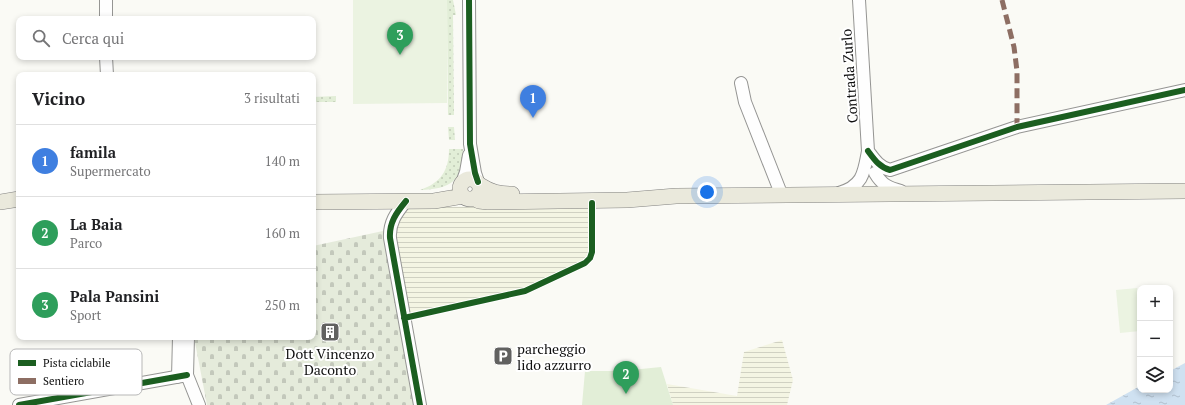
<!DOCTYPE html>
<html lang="it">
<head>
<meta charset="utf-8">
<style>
	:root { --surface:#fff; --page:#f2f2f2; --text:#202124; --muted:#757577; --line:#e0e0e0; --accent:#616160 }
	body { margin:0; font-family:"PT Serif",serif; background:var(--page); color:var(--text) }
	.controls { position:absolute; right:12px; bottom:12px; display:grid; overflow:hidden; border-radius:8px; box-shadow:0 2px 6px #0003 }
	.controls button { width:36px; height:36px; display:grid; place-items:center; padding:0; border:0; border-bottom:1px solid var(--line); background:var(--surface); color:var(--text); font:20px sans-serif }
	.you { position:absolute; left:707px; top:192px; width:14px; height:14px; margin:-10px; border:3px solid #fff; border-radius:50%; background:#1a73e8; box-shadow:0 0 0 6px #1a73e833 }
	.badge { display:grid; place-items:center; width:26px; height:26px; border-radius:50%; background:var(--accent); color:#fff; font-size:13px; font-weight:700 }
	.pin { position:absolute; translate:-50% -33px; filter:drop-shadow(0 1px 2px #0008) }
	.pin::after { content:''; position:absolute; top:21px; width:14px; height:12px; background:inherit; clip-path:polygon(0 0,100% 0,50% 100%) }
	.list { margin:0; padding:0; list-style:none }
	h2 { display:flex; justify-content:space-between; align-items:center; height:52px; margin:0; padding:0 16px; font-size:17px }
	h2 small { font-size:13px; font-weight:400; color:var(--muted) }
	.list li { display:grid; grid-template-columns:26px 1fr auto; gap:12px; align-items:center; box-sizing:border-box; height:72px; padding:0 16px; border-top:1px solid var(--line) }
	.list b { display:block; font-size:15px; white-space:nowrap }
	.list p { margin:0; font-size:13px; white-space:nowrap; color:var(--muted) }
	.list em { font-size:13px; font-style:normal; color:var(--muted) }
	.icon { flex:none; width:22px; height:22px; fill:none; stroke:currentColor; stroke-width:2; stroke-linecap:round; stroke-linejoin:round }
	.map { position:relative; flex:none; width:1185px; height:405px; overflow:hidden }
	.search { position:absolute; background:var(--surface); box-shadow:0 2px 6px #0003; left:16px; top:16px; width:300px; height:44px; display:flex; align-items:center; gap:10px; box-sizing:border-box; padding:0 14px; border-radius:8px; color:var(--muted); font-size:15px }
	.panel { position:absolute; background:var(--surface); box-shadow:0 2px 6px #0003; left:16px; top:72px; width:300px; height:268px; border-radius:8px }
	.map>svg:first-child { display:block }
	.farmland { fill:url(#farmland-rules) }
	.grass { fill:url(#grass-dots) }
	.cemetery { fill:url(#cemetery-stones) }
	.park { fill:#e2eed7 }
	.pitch { fill:#ebf3e1 }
	.water { fill:url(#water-ripples) }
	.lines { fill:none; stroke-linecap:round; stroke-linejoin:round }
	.minor-casing { stroke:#959593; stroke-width:14 }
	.major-casing { stroke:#828280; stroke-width:16 }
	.minor { stroke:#fefefe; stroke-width:12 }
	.major { stroke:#eae9dc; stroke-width:15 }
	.quiet { stroke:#8d6e63; stroke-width:5; stroke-dasharray:10 5; stroke-linecap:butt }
	.cycleway-casing { stroke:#fff; stroke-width:8 }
	.cycleway { stroke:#1b5e20; stroke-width:6 }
	.labels { text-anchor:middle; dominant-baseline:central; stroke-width:4; stroke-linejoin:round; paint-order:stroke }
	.street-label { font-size:14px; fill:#0f0f0f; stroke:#fff }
	.poi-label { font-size:14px; fill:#0f0f0f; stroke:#fff; text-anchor:start }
	.key { fill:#fff; stroke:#b7b7b7; stroke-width:1 }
	.key-label { font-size:11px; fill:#0f0f0f }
</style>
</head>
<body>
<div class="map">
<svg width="1185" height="405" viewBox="0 0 1185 405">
	<defs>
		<pattern id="farmland-rules" width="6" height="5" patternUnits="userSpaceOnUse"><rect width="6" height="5" fill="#f4f5e3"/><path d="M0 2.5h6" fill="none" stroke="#d0d1c2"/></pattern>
		<pattern id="grass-dots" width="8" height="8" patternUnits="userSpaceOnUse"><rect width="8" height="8" fill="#e2eed7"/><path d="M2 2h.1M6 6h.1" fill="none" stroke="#c1cbb7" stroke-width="1.8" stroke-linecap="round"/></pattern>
		<pattern id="cemetery-stones" width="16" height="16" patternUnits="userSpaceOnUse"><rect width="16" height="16" fill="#e5ebdb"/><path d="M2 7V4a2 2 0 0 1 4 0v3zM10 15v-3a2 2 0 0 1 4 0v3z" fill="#c3c8bb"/></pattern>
		<pattern id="water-ripples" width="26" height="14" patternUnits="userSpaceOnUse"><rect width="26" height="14" fill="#cfe1f1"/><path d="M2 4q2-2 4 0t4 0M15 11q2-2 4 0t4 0" fill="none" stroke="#b1c0cd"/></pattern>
	</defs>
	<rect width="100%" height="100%" fill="#fafaf5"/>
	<path class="farmland" d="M590 206 591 247 590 253 587 258 521 289 408 313 395 230 397 223 404 213 410 207Z
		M782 340 793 380 787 405H673L667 384 737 396 744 352Z"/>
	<path class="grass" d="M447 0H453L456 15H453L454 115H448Z
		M336 96V102H313V97Z
		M448 127H454L455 140H449Z
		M449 149H463C463 181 451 189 420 190 441 183 449 170 449 149Z"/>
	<path class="cemetery" d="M383 231 391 281 414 405H207L194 337H313V246Z"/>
	<path class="park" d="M661 367 673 405H582L585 371H621Z"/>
	<path class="pitch" d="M353 0H447V103L353 104Z
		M1137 288 1140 314V331L1120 333 1116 290Z"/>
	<path class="water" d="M1185 363V405H1106L1140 386V390H1170V371Z"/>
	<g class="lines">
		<defs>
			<path id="minor" d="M106 0V19
				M469 0 470 144 475 173 478 182
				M106 57 107 75
				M741 83 745 102 782 196
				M868 151C874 159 879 167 890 170L1017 127 1185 90
				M875 173C882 185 889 188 901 191
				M462 183 466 172 469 155
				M839 193C863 186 864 173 868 151L859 0
				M406 201C396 213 389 223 390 238L420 405
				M188 337 187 375 199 405
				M178 377 179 337
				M19 405 187 375"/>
			<path id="major" d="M460 189a10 10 0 1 1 20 0a10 10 0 1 1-20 0Z
				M480 185C491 192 499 194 512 194
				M474 198 479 201 488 202 627 200 676 196 1185 191
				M0 202 19 199
				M313 202 434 201 463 196"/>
		</defs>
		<use href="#minor" class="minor-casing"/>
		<use href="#major" class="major-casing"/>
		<use href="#minor" class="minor"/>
		<use href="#major" class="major"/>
		<path class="quiet" d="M1002 0 1014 47 1017 71V127"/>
		<defs>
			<path id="cycleway" d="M469 0 470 144 475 173 478 182
				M868 151C874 159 879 167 890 170L1017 127 1185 90
				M406 201C396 213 389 223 390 238L420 405
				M404 318 525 291 585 263 590 258 592 252V203
				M19 405 187 375"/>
		</defs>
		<use href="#cycleway" class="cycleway-casing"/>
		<use href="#cycleway" class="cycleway"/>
	</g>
	<defs>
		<symbol id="building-square" viewBox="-11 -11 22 22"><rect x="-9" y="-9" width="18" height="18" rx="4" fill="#616160" stroke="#fff"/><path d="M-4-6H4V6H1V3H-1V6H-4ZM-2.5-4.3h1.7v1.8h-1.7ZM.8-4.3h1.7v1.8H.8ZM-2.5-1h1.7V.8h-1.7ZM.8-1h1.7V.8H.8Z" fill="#fff"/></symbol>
		<symbol id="parking-square" viewBox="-11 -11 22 22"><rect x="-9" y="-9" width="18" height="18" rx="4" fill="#616160" stroke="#fff"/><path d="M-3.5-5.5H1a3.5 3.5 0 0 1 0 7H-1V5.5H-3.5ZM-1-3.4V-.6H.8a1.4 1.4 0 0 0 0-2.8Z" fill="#fff"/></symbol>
	</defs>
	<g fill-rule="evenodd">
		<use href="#building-square" x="319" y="321" width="22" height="22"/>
		<use href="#parking-square" x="492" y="345" width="22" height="22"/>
	</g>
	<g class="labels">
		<g class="street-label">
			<text transform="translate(849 76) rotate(-94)">Contrada Zurlo</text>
		</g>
		<g class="poi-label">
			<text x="517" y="348">parcheggio<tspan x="517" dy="16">lido azzurro</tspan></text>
			<text x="330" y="353" text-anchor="middle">Dott Vincenzo<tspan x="330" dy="16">Daconto</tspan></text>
		</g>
	</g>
	<rect x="10" y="349" width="132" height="46" rx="6" class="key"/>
	<rect x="18" y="360" width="18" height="6" fill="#1b5e20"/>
	<rect x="18" y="378" width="18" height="6" fill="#8d6e63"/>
	<g class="key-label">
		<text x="43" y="367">Pista ciclabile</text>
		<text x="43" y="385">Sentiero</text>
	</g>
</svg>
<div class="controls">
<button>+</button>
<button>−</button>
<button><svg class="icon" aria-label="layers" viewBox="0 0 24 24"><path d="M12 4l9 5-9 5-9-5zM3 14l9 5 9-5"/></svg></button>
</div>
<div class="you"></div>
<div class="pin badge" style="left:533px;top:118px;background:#3f7fe0">1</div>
<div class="pin badge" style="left:626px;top:394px;background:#2e9e5b">2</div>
<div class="pin badge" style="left:400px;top:55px;background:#2e9e5b">3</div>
<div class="search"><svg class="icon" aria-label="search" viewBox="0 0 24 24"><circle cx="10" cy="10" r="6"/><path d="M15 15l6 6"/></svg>Cerca qui</div>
<section class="panel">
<h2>Vicino<small>3 risultati</small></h2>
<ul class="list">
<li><span class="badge" style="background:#3f7fe0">1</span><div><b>famila</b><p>Supermercato</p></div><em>140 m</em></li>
<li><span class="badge" style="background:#2e9e5b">2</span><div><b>La Baia</b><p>Parco</p></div><em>160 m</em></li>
<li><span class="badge" style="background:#2e9e5b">3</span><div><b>Pala Pansini</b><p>Sport</p></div><em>250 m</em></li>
</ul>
</section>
</div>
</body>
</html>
